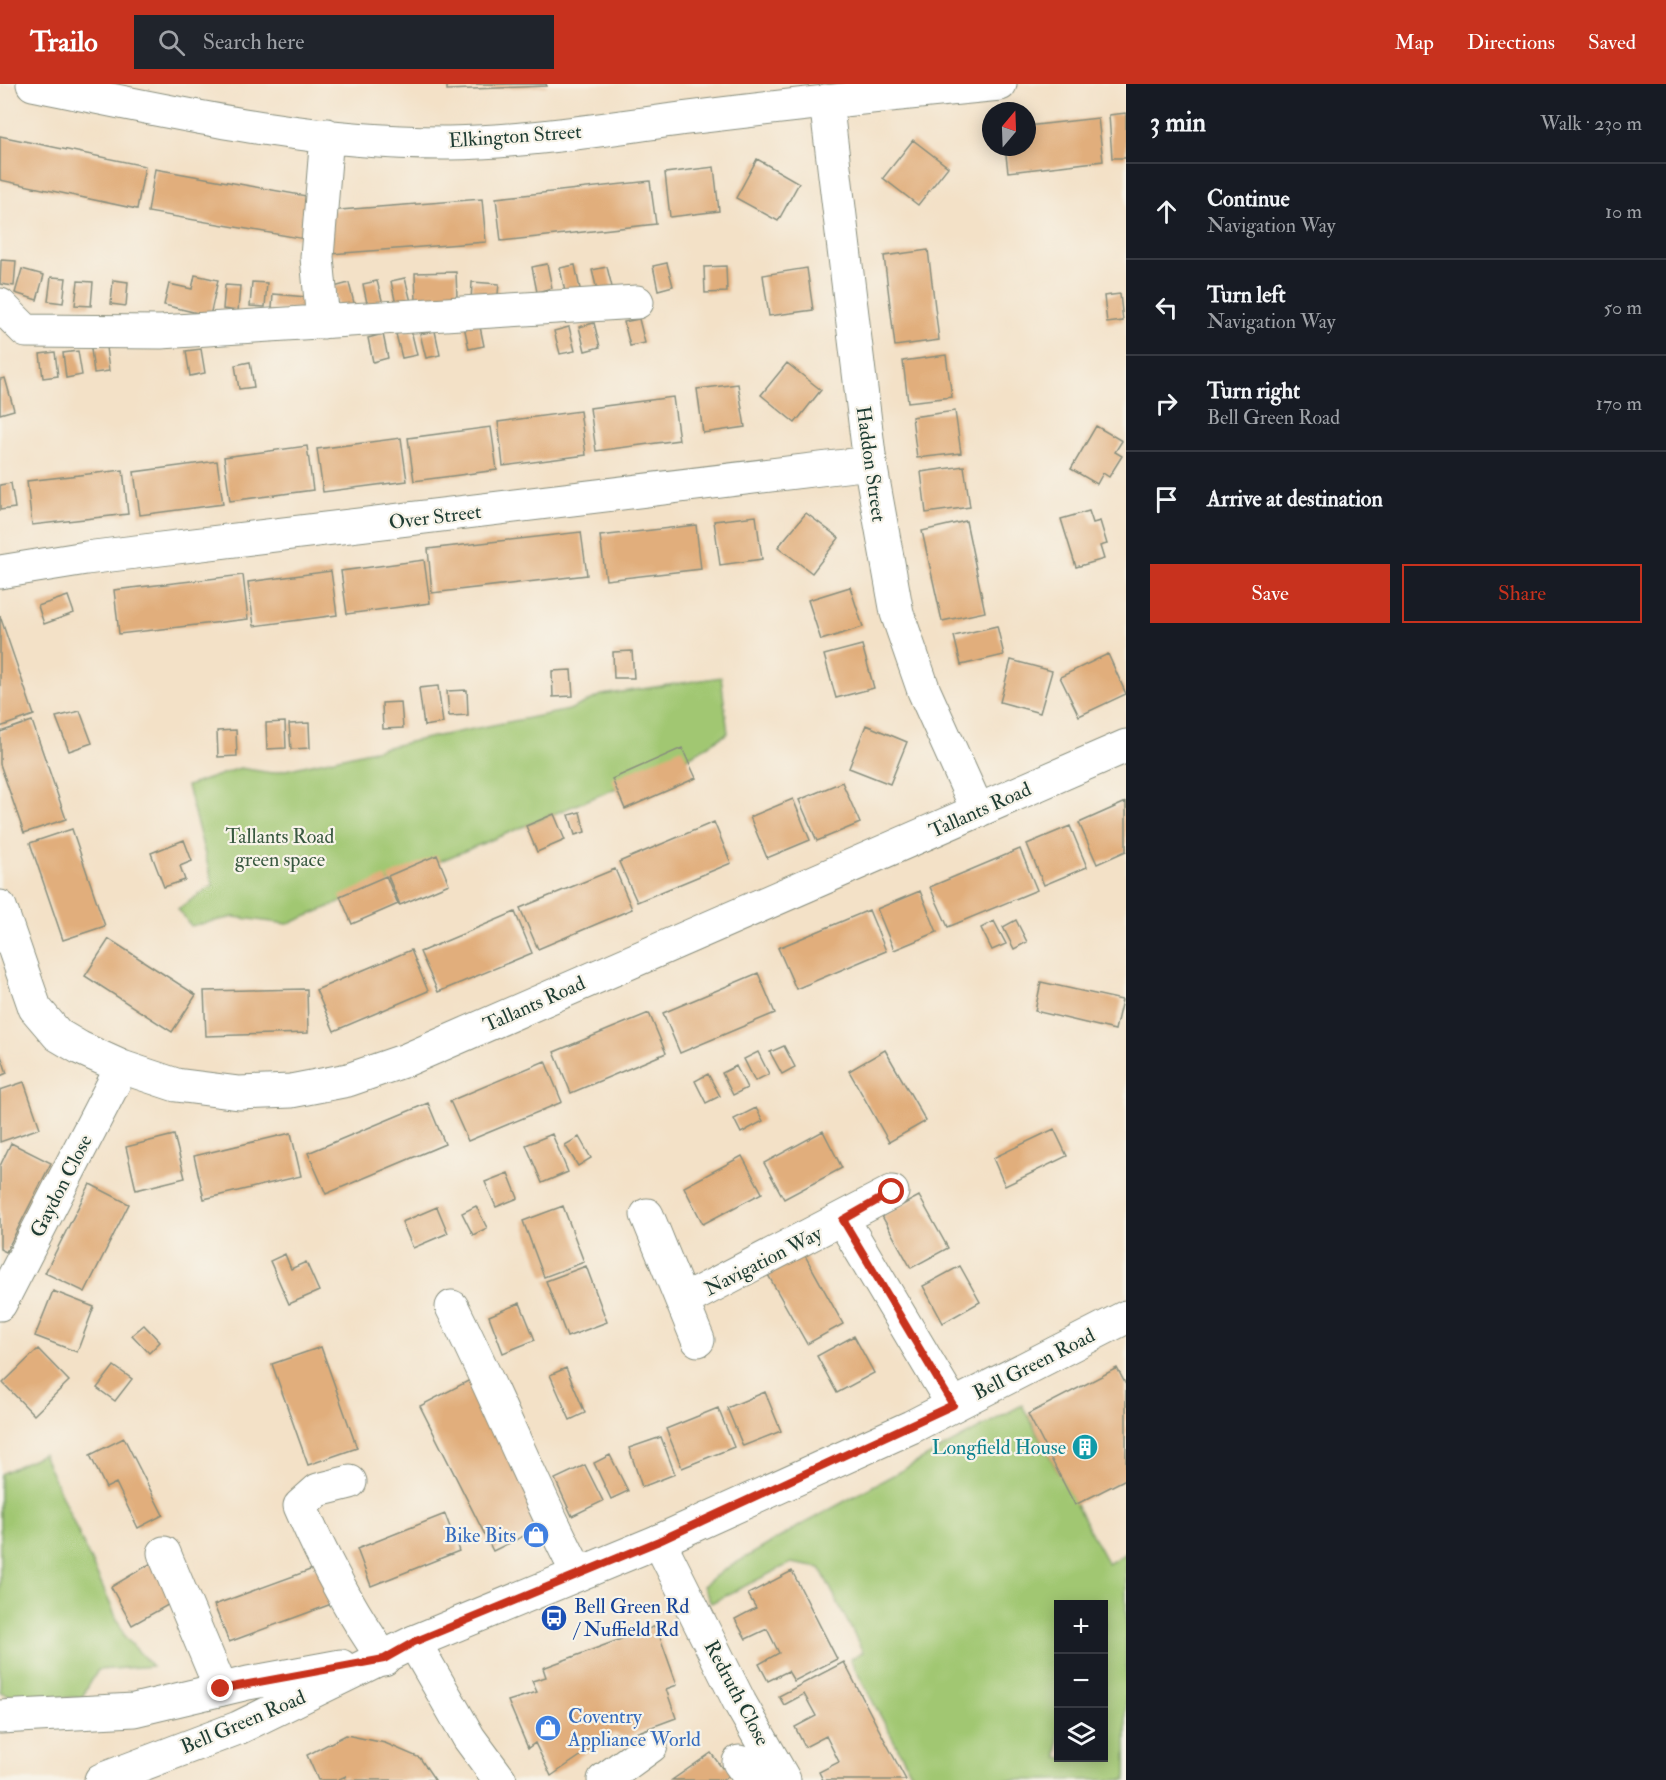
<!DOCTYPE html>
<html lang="en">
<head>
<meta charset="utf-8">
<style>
	:root { --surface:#171b24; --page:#20242c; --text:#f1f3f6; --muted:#9ea1a6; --line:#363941; --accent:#c8321e }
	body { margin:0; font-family:"IM FELL Double Pica",serif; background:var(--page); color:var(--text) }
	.controls { position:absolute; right:18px; bottom:18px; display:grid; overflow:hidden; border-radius:0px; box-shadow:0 3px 15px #0003 }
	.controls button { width:54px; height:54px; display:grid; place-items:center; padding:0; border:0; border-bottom:2px solid var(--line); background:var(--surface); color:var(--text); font:30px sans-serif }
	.compass { position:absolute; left:982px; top:18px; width:54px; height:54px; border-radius:50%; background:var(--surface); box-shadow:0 3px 15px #0003; rotate:19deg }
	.stop { position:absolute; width:18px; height:18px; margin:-14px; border:4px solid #c8321e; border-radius:50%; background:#fff }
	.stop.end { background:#c8321e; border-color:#fff; box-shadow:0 2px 6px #0008 }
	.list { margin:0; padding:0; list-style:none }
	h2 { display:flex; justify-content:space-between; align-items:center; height:78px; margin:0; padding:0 24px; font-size:26px }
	h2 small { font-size:20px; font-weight:400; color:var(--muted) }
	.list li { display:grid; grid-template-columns:39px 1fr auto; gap:18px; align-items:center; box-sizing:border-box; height:96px; padding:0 24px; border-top:2px solid var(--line) }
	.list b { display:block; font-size:22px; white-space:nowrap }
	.list p { margin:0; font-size:20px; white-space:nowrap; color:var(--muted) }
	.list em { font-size:20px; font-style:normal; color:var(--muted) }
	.actions { display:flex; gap:12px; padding:18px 24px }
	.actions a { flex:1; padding:14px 0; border:2px solid var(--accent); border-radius:0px; text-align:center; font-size:21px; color:var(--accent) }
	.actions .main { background:var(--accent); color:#fff }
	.icon { flex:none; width:33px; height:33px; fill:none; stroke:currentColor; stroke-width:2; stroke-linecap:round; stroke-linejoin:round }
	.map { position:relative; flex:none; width:1126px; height:1696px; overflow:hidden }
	header { display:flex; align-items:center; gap:36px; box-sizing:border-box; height:84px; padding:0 30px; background:var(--accent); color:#fff }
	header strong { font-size:28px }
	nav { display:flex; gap:33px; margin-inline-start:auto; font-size:21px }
	.search { width:420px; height:54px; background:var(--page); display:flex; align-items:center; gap:15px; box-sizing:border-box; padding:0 21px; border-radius:0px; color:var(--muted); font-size:22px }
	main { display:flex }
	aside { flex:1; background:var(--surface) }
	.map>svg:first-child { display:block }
	.green { fill:#a1c772; stroke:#608253; stroke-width:1.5; fill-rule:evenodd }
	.building { fill:#e1ae7b }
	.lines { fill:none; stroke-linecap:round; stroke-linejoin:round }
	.minor-casing { stroke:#898f7e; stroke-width:35 }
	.major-casing { stroke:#898f7e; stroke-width:35 }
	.minor { stroke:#fff; stroke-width:33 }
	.major { stroke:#fff; stroke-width:33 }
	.route { stroke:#c8321e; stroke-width:8 }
	.labels { text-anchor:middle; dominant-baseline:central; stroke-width:4.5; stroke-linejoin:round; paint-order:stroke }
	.street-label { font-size:20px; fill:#1f3d34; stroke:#f7f3e8 }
	.park-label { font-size:20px; fill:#395940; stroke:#f7f3e8 }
	.culture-label { font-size:20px; fill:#0d838f; stroke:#f7f3e8; text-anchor:end }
	.shop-label { font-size:20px; fill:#366cbe; stroke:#f7f3e8; text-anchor:end }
	.transit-label { font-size:20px; fill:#164399; stroke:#f7f3e8; text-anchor:start }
</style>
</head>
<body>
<header>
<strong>Trailo</strong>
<div class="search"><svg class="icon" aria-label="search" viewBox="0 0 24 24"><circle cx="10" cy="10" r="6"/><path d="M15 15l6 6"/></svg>Search here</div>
<nav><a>Map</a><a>Directions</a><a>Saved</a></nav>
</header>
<main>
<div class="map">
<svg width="1126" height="1696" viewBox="0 0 1126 1696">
	<rect width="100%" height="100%" fill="#f7f3e8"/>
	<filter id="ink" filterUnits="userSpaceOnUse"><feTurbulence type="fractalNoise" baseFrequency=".0167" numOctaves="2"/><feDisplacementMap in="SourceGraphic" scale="12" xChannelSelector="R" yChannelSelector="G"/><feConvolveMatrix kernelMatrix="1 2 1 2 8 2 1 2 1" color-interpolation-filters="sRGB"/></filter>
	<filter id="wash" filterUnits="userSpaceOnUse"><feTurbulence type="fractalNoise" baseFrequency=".008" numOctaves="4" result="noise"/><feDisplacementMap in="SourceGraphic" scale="24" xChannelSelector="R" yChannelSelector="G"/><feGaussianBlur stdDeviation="1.35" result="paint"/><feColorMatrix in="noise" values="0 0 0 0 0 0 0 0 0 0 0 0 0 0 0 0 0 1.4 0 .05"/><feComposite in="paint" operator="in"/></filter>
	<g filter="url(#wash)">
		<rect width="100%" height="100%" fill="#f3e1c7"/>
		<path class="green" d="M721 593 728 649 682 677 288 840 234 833 191 842 178 825 213 801 187 702 240 684 272 689 423 655 569 626 602 611Z
			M1022 1321 1108 1480 1126 1469V1696H915L850 1575 863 1568 820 1484 791 1479 711 1519 703 1502 724 1486 803 1440ZM1058 1520H1104V1674H1058Z
			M43 1370 125 1553 152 1582 98 1586 82 1613C55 1614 26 1617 0 1608V1390Z"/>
		<g id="blocks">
			<path class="building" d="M447 0H546L547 2 447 6Z
				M1126 29V74H1112L1109 31Z
				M1098 34 1103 77 1008 88 1005 63H1027V42Z
				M0 52 145 82 137 125 0 96Z
				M913 56 948 83 918 121 883 94Z
				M757 75 799 99 778 137 736 114Z
				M714 83 719 127 670 133 665 89Z
				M155 85 312 113 305 155 148 128Z
				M650 97 656 140 501 157 496 114Z
				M482 115 486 158 331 170 327 127Z
				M928 166 939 256 895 262 884 172Z
				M1 176 16 177 14 202 0 200Z
				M667 179 673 202 658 206 653 182Z
				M547 180 552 204 537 208 532 183Z
				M575 181 580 205 565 208 560 184Z
				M726 182 727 208 705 209 704 183Z
				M607 183 613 207 598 210 592 186Z
				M807 184 813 226 769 232 763 191Z
				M22 185 44 191 37 216 15 209Z
				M456 188 457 214 416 216 415 189Z
				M195 191 218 196 210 232 164 221 169 200 192 205Z
				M51 193 66 194 63 219 48 217Z
				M405 194 411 218 396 221 391 197Z
				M113 196 128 198 126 222 111 220Z
				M78 197 93 198 91 222 75 221Z
				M377 197 383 220 368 224 363 200Z
				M252 198 267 199 265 223 250 222Z
				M472 198 499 200 497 219 471 217Z
				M349 199 355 223 340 227 334 203Z
				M225 201 240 202 238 227 223 225Z
				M273 210 306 213 305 226 272 224Z
				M1120 210 1123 237 1107 239 1104 212Z
				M639 235 645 259 630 262 624 238Z
				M479 238 484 262 469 265 464 242Z
				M594 239 600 263 585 267 579 243Z
				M569 243 575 267 560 270 554 247Z
				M411 246 417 271 402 274 396 250Z
				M435 247 440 271 426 274 420 250Z
				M383 250 388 274 373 278 368 254Z
				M106 263 109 287 94 289 91 265Z
				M201 265 205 289 190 292 186 267Z
				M78 267 82 291 66 294 63 269Z
				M55 268 58 292 43 294 40 270Z
				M946 271 952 313 908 318 903 277Z
				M250 278 254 303 239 305 235 281Z
				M787 279 821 306 795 339 761 311Z
				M5 294 14 326 0 330V295Z
				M738 300 745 343 703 349 697 305Z
				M673 313 679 356 596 367 590 324Z
				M580 327 586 371 503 382 498 338Z
				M955 327 961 369 917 374 912 333Z
				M1096 342 1122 357 1115 368 1122 372 1109 393 1103 389 1097 400 1071 385Z
				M491 343 497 386 414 397 408 354Z
				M401 354 407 397 323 408 317 365Z
				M307 362 313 406 230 417 224 373Z
				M217 377 223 420 140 431 134 388Z
				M964 382 970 423 926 429 921 388Z
				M123 386 128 430 32 441 27 397Z
				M11 399 15 424 0 426V401Z
				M1089 427 1093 439 1100 437 1107 460 1100 462 1104 475 1076 483 1061 435Z
				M806 429 839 454 812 489 778 463Z
				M756 432 762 475 720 481 714 437Z
				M966 437 985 528 942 537 922 447Z
				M696 441 701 485 606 496 600 452Z
				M581 448 587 491 432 509 428 465Z
				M424 476 430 519 347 530 341 487Z
				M331 487 337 531 254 542 248 498Z
				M243 491 248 535 119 550 114 506Z
				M850 503 863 543 821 556 808 516Z
				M68 512 74 529 44 540 38 522Z
				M0 532 34 631 0 643Z
				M997 542 1004 571 961 581 954 552Z
				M862 561 874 604 836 614 824 571Z
				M632 567 634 594H614L613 568Z
				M1108 570 1126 610 1079 632 1060 593Z
				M1011 576 1052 587 1040 629 1000 618Z
				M571 586 573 612 553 613 552 587Z
				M438 602 443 639 424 642 419 604Z
				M467 606 468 631 449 632 447 607Z
				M401 618 403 644 383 645 382 619Z
				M80 627 92 659 69 667 56 633Z
				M32 637 66 735 24 749 0 680V648Z
				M285 638 286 664 267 665 266 639Z
				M309 639 310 664 291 665 289 640Z
				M866 641 907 658 890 700 849 684Z
				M236 646 237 672 218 673 217 647Z
				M682 664 696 694 625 725 612 695Z
				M842 698 860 739 817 757 799 716Z
				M793 715 810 756 767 774 750 733Z
				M1126 718V767L1097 780 1079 739Z
				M580 728 585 748 575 751 569 731Z
				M554 730 565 756 537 768 526 742Z
				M714 738 731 779 637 818 619 778Z
				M1070 742 1087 783 1044 801 1027 760Z
				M72 745 105 842 63 856 30 759Z
				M184 756 192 777 180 782 185 796 164 803 151 769Z
				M1020 765 1037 806 948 843 930 803Z
				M437 771 449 800 400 821 388 792Z
				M615 785 632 825 538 865 520 824Z
				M386 792 398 820 352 840 340 812Z
				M920 807 937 848 894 866 877 825Z
				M869 826 886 867 796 905 778 864Z
				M515 828 532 869 438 908 420 868Z
				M1016 836 1027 858 1014 865 1003 843Z
				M994 837 1006 860 992 866 981 844Z
				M109 855 196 911 172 948 85 892Z
				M411 866 428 907 334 947 316 906Z
				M758 889 775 929 680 969 663 929Z
				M1041 898 1122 916 1115 946 1035 927Z
				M307 905 308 949 206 952 204 907Z
				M649 929 666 969 571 1009 554 968Z
				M784 962 795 983 782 990 770 968Z
				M885 966 926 1037 889 1058 849 987Z
				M758 968 769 990 755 997 744 975Z
				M0 969 7 989 0 992Z
				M545 977 562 1018 468 1057 450 1017Z
				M736 982 747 1004 733 1011 722 989Z
				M708 990 720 1012 706 1019 695 997Z
				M24 998 40 1044 0 1058V1006Z
				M428 1019 445 1060 326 1110 308 1069Z
				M756 1024 763 1037 741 1049 734 1035Z
				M1054 1045 1067 1072 1005 1102 993 1074Z
				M823 1047 842 1084 784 1115 764 1079Z
				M291 1049 301 1092 204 1115 194 1072Z
				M552 1050 568 1088 542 1099 526 1061Z
				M174 1051 185 1094 136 1106 126 1063Z
				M579 1053 591 1074 578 1082 565 1061Z
				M11 1059 51 1079 6 1168 0 1165V1082Z
				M742 1072 762 1109 703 1140 684 1103Z
				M508 1089 518 1114 496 1123 485 1098Z
				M90 1100 129 1120 85 1208 45 1189Z
				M919 1112 948 1164 911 1184 882 1132Z
				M476 1122 487 1144 473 1151 462 1129Z
				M563 1122 584 1178 544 1193 523 1137Z
				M437 1123 448 1149 413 1164 402 1138Z
				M803 1168 843 1240 807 1260 767 1189Z
				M285 1170 291 1185 306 1178 319 1207 289 1220 270 1177Z
				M586 1182 607 1238 567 1253 546 1197Z
				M960 1182 980 1218 943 1239 923 1202Z
				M53 1207 94 1223 77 1268 35 1252Z
				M520 1219 535 1256 503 1269 489 1232Z
				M144 1241 160 1258 149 1269 132 1251Z
				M854 1252 874 1289 837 1309 817 1272Z
				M321 1263 357 1364 308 1381 272 1280Z
				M38 1265 69 1297 34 1331 3 1299Z
				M114 1282 132 1295 115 1317 97 1304Z
				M566 1284 585 1329 570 1336 550 1291Z
				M1117 1284 1126 1301V1395L1075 1421 1028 1330Z
				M470 1296 544 1442 493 1467 420 1322Z
				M765 1308 781 1347 743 1362 727 1324Z
				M718 1324 734 1363 682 1384 666 1345Z
				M661 1353 675 1390 642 1403 629 1364Z
				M124 1354 163 1431 138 1444 116 1399 106 1404 90 1371Z
				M610 1371 628 1407 611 1415 594 1379Z
				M585 1381 603 1417 572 1432 555 1395Z
				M445 1430 459 1467 371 1502 357 1465Z
				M153 1478 175 1517 132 1541 111 1503Z
				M321 1482 334 1519 229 1558 214 1521Z
				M792 1487 837 1575 794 1597 788 1587 768 1597 759 1580 779 1569 767 1545 746 1555 735 1535 756 1524 748 1510Z
				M656 1542 677 1601 666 1605 676 1634 625 1653 614 1649 551 1692 535 1659 528 1664 508 1617 537 1608 532 1597 546 1593 543 1584Z
				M844 1578 876 1640 906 1696H823L819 1688 839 1678 826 1652 805 1663 795 1643 816 1632 804 1610 784 1621 779 1612Z
				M346 1651 385 1659 420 1674 435 1696H345L346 1692 337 1696H318L307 1671Z
				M711 1669 722 1684 726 1681 732 1690 723 1696H672Z"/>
		</g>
	</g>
	<g filter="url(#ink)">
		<use href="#blocks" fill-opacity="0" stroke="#898f7e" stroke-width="1.5"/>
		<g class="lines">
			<defs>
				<path id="minor" d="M33 0C170 28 309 60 449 59 529 58 610 44 688 34 792 21 896 10 1000 0
					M826 17 870 379 897 529 924 607 978 727
					M0 221 26 247 161 248 637 218
					M323 238 317 173 327 51
					M0 488 86 474 870 379
					M0 823 35 924 58 951 80 964 122 983 176 1001 239 1009 291 1007 348 996 406 976 1126 662
					M647 1131 698 1256
					M843 1136 953 1321
					M683 1217 892 1108
					M0 1220 122 983
					M452 1223C496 1311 533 1403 578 1490
					M350 1398 318 1406 300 1422C323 1475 351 1528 384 1575
					M659 1457 740 1619 784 1696
					M164 1469 221 1605
					M414 1558 469 1654 500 1696
					M739 1678 752 1696
					M604 1696 651 1662"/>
				<path id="major" d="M0 1633 134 1626 248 1599 341 1582
					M101 1696 238 1644 414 1558 659 1457 911 1343 1126 1233"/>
			</defs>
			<use href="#minor" class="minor-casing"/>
			<use href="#major" class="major-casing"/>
			<use href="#minor" class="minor"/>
			<use href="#major" class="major"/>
		</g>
	</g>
	<g class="lines" filter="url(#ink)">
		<path class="route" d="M221 1605 384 1575 414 1558 659 1457 953 1321 843 1136 892 1108"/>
	</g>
	<defs>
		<symbol id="building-disc" viewBox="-11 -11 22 22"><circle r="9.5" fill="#0f9aa8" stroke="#f7f3e8"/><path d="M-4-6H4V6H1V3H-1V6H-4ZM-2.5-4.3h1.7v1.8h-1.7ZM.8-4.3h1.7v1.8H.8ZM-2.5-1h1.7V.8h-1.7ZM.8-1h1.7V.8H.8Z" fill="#fff"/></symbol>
		<symbol id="shop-disc" viewBox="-11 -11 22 22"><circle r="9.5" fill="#3f7fe0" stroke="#f7f3e8"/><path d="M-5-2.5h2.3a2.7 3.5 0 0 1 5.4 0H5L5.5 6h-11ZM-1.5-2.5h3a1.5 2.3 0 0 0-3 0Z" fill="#fff"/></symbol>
		<symbol id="bus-disc" viewBox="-11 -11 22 22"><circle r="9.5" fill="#1a4fb4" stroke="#f7f3e8"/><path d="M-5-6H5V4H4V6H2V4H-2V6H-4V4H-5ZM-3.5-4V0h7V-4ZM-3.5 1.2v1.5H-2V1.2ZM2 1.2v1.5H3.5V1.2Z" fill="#fff"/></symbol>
	</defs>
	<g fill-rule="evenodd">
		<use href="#building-disc" x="1070" y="1348" width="30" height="30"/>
		<use href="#shop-disc" x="521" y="1436" width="30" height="30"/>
		<use href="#bus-disc" x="539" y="1519" width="30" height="30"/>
		<use href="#shop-disc" x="533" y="1629" width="30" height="30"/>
	</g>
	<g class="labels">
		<g class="street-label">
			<text transform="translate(515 52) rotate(-4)">Elkington Street</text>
			<text transform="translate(871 380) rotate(82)">Haddon Street</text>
			<text transform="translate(435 433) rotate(-7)">Over Street</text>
			<text transform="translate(980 726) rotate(-24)">Tallants Road</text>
			<text transform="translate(534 920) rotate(-24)">Tallants Road</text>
			<text transform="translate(61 1102) rotate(-63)">Gaydon Close</text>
			<text transform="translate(763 1177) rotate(-27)">Navigation Way</text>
			<text transform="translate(1034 1280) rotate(-27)">Bell Green Road</text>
			<text transform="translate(737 1609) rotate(62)">Redruth Close</text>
			<text transform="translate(243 1638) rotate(-23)">Bell Green Road</text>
		</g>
		<g class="park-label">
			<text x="280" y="752">Tallants Road<tspan x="280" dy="23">green space</tspan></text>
		</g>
		<g class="culture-label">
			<text x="1066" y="1363">Longfield House</text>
		</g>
		<g class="shop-label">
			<text x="516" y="1451">Bike Bits</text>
			<text x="568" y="1632" text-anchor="start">Coventry<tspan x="568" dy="23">Appliance World</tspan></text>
		</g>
		<g class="transit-label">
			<text x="574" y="1522">Bell Green Rd<tspan x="574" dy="23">/ Nuffield Rd</tspan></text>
		</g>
	</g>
</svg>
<div class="controls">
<button>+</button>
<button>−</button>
<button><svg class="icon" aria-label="layers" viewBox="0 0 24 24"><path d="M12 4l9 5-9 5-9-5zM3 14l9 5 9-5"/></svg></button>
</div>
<svg class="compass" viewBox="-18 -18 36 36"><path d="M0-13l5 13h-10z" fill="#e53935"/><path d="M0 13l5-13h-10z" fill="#9ea1a6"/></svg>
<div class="stop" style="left:892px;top:1108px"></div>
<div class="stop end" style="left:221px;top:1605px"></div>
</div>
<aside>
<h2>3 min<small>Walk · 230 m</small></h2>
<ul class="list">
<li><svg class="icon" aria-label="ahead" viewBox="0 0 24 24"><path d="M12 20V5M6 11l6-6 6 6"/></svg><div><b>Continue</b><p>Navigation Way</p></div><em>10 m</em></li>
<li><svg class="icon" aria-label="left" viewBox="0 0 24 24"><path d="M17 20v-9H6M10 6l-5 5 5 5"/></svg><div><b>Turn left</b><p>Navigation Way</p></div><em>50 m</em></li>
<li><svg class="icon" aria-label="right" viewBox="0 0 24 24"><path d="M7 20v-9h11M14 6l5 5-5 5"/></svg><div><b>Turn right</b><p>Bell Green Road</p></div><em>170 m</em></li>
<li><svg class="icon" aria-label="arrive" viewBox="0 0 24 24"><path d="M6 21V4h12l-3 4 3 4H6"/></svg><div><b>Arrive at destination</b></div></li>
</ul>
<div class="actions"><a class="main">Save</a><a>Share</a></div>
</aside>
</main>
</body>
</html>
